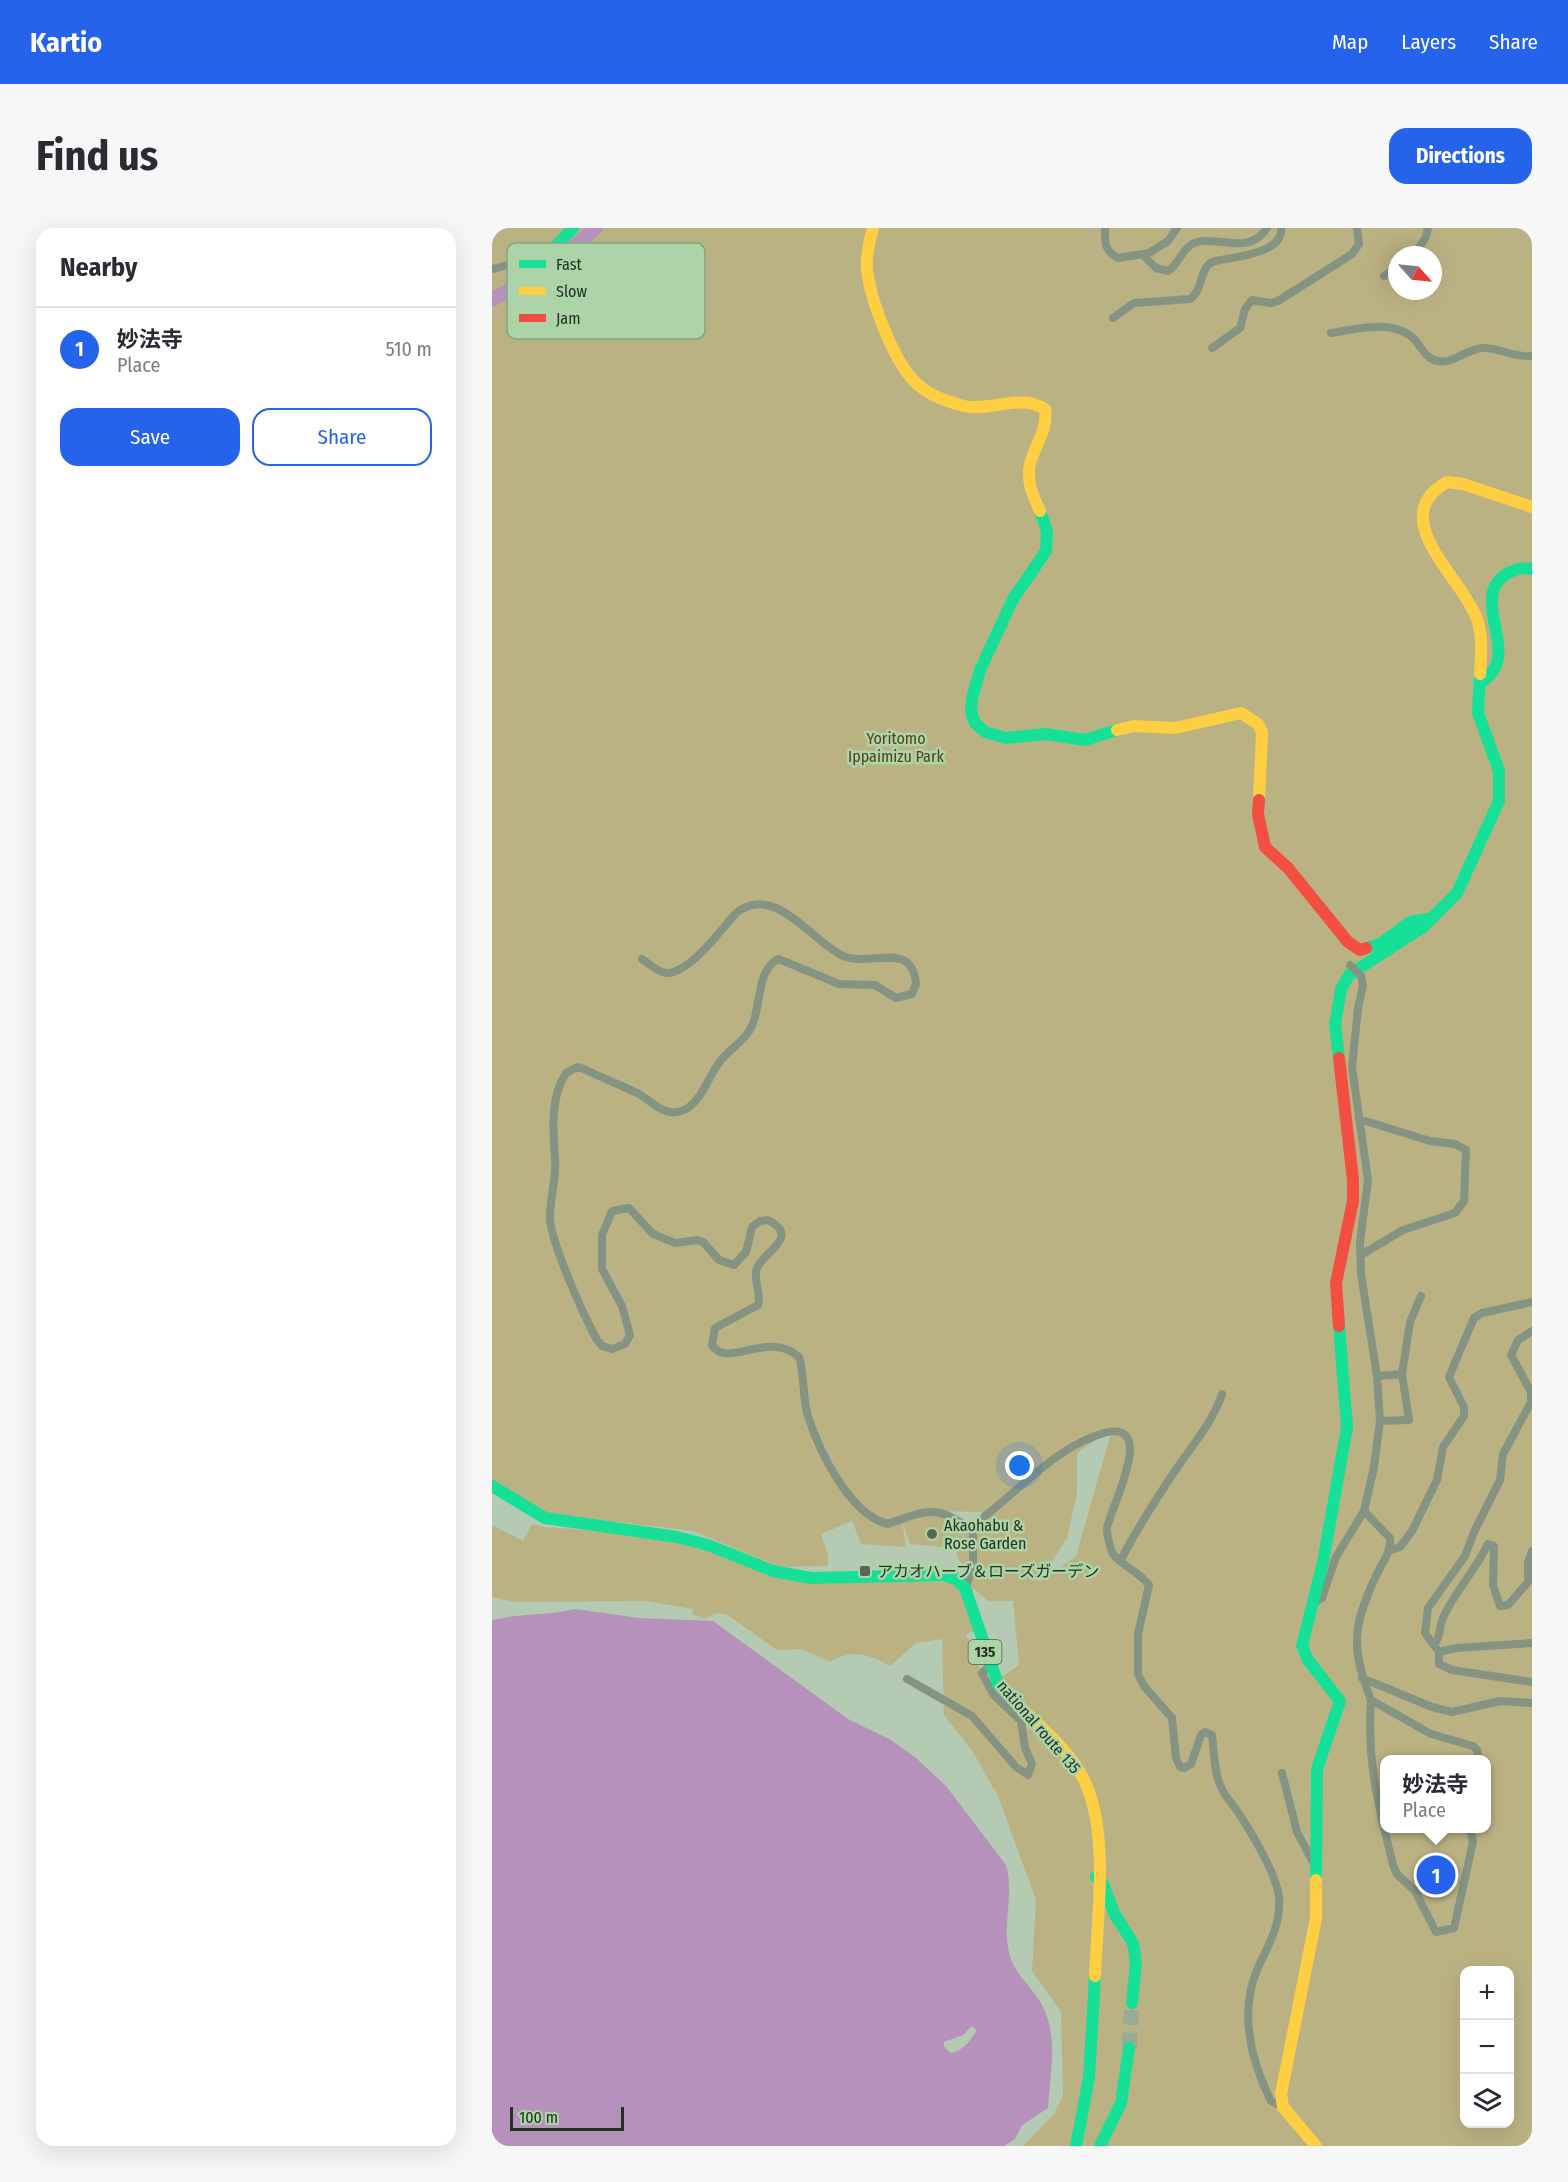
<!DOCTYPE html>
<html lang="en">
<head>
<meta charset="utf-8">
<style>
	:root { --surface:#fff; --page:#f7f7f7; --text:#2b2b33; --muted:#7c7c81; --line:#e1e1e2; --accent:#2563eb }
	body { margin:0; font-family:"Fira Sans Condensed","Noto Sans JP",sans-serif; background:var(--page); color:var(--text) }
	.controls { position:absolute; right:18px; bottom:18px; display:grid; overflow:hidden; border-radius:12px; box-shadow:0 6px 24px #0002 }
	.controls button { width:54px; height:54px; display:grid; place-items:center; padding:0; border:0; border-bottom:2px solid var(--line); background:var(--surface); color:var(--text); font:30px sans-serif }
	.compass { position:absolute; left:896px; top:18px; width:54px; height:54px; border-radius:50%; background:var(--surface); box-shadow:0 6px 24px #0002; rotate:117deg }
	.scale { position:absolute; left:18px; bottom:15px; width:114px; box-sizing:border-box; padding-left:6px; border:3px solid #233322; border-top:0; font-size:16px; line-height:21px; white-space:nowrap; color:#233322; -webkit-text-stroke:4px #acd4a8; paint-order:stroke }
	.you { position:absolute; left:528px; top:1238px; width:21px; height:21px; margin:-15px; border:4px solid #fff; border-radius:50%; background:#1a73e8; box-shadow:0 0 0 9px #1a73e833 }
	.badge { display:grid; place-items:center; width:39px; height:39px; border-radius:50%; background:var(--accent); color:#fff; font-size:20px; font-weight:700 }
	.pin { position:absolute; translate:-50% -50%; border:3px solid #fff; box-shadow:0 2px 6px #0006 }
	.popup { position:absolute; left:888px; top:1527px; width:111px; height:78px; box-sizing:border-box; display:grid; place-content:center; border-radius:12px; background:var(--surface); filter:drop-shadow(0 2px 4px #0005); font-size:20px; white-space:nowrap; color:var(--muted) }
	.popup b { font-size:22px; color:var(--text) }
	.popup::after { content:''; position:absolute; left:50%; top:100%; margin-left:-12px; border:12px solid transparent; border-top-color:var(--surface) }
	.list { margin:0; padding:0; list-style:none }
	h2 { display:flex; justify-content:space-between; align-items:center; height:78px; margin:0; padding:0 24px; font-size:26px }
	h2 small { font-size:20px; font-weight:400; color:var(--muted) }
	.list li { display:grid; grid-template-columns:39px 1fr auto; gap:18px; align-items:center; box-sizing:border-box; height:84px; padding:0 24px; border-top:2px solid var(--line) }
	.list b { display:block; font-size:22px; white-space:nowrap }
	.list p { margin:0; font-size:20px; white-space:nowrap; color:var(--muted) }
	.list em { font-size:20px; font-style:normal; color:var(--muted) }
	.actions { display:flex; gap:12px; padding:18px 24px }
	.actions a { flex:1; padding:14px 0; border:2px solid var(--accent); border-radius:18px; text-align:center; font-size:21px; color:var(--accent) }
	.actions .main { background:var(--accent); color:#fff }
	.icon { flex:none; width:33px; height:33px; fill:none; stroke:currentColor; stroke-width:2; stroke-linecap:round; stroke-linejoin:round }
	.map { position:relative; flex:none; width:1040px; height:1918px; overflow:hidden; border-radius:18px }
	header { display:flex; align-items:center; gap:36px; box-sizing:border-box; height:84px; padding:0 30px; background:var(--accent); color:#fff }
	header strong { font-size:28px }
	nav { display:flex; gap:33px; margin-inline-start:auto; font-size:21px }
	.intro { display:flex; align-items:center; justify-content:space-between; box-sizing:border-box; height:144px; padding:0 36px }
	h1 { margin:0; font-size:42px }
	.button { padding:15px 27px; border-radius:18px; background:var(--accent); color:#fff; font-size:21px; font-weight:700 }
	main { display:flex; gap:36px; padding:0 36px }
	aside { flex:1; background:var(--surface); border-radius:18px; box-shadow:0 6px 24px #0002 }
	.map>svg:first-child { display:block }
	.green { fill:#bbb284; fill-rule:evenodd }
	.water { fill:#b591bb; fill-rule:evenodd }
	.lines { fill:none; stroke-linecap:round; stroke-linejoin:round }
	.river { stroke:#b591bb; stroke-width:14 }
	.highway-tunnel { stroke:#97ac95; stroke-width:15; stroke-dasharray:15 8; stroke-linecap:butt }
	.street { stroke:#859383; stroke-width:8 }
	.fast { stroke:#16e098; stroke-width:12 }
	.slow { stroke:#ffcf43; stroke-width:12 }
	.jam { stroke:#f24e42; stroke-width:12 }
	.street-bridge { stroke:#859383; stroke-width:8 }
	.poi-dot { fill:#566854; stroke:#acd4a8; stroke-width:2 }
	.labels { text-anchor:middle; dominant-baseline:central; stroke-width:5; stroke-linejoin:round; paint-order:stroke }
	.shield { fill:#acd4a8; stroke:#4c634a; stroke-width:1.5 }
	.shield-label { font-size:15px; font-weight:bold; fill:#233322 }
	.park-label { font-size:16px; fill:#54401a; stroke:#acd4a8 }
	.poi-label { font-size:16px; fill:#233322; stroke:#acd4a8; text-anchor:start }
	.street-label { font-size:16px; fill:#233322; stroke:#acd4a8 }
	.key { fill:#acd4a8; stroke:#83a480; stroke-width:1.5 }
	.key-label { font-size:16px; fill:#233322 }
</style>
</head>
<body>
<header>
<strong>Kartio</strong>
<nav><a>Map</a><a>Layers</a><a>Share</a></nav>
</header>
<div class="intro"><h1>Find us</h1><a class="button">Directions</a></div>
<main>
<aside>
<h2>Nearby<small></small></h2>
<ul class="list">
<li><span class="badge">1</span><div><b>妙法寺</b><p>Place</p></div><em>510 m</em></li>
</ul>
<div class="actions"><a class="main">Save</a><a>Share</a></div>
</aside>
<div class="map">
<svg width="1040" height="1918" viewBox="0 0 1040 1918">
	<rect width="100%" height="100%" fill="#b4cab2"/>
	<path class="green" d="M0 0H1040V1918H531L562 1886 571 1868 569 1784 540 1743 544 1672 506 1568 481 1524 452 1487 450 1411 424 1415 398 1438C377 1426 359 1421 338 1434L309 1421 285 1422 234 1386 225 1385 212 1391 200 1386 201 1381 153 1373 21 1374 0 1369V1297L31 1313 40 1296 52 1299 166 1307 319 1350 429 1352 479 1357 462 1320 418 1316 410 1293 414 1319 369 1316 360 1293 329 1306 336 1327V1338L288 1339 201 1303 40 1284 0 1258ZM905 27H941V63H905ZM620 1201 584 1328 547 1354 575 1310 585 1265V1225ZM554 1246 486 1296 431 1283 499 1284ZM480 1359 496 1373H521L527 1437 495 1459 474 1406 483 1403ZM893 1532H995V1600H893ZM972 1742H1017V1896H972Z"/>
	<path class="water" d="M83 1381 147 1390 221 1393 356 1491 399 1512 424 1530 454 1558 514 1637C523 1666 509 1698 518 1728 523 1747 541 1760 550 1777 567 1809 558 1846 556 1880L530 1897 523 1911 512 1918H0V1392C28 1385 54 1388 83 1381ZM480 1798 485 1802C479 1812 471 1823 459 1825L452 1818V1814L471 1807Z"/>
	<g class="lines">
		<path class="river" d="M0 72 59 37 104 0"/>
		<path class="highway-tunnel" d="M637 1820 640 1775"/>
		<path class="street" d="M613 0C613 14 612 23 626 30L657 25 676 13 685 0
			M651 27 664 40 676 43C688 36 690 18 705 14 727 8 757 28 775 0
			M922 27 934 9 936 0
			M0 41 50 29 62 20
			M892 48 905 40
			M621 90 642 75 698 71C712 62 707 37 723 33 740 29 792 26 789 0
			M839 105C865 101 902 90 923 112 930 120 934 131 946 133 961 136 975 121 990 120 1006 119 1023 130 1040 128
			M720 120 748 100 753 81 760 72 778 75 786 73 860 26 867 16 865 0
			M150 731C157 736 166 744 174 745 197 746 229 702 244 685 282 655 317 710 349 727 376 741 420 710 424 756L420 766 404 770 383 757 347 756 294 734 286 731C267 741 268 771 263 789 258 810 243 816 230 831 217 846 212 868 196 880 190 884 181 886 174 883 164 880 156 871 147 866 129 857 110 850 92 841L85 839 74 845C58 869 61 903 63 929 65 949 58 969 58 989 58 1013 92 1088 105 1112L110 1118 120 1121 133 1116 138 1107 130 1078 110 1041V1007L120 983 137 980 161 1006 183 1015 205 1012 211 1014 227 1032 242 1037 254 1024 260 999 268 993 276 992C312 1010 265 1026 264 1044 262 1056 270 1065 266 1077L223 1100 220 1117C236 1142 276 1101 307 1129 313 1148 310 1169 316 1188 327 1223 358 1287 396 1296 437 1281 443 1277 481 1302
			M867 891 938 913 963 916 974 922 972 973 963 985 911 1002 869 1027
			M1040 1103 1026 1112 1019 1127 1039 1164V1174L1011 1226 1008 1252 982 1304 973 1328 936 1380 933 1405 947 1424V1436L960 1442 1040 1454
			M885 1148 910 1146
			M888 1193 917 1192 910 1146 918 1094 929 1068
			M872 1283 898 1310C899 1326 890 1334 884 1348 860 1399 859 1420 879 1472
			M899 1322 908 1319 920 1303 945 1252 951 1219 972 1188V1179L957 1149 982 1090 990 1085 1040 1074
			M629 1332C646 1298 666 1268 687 1237 703 1214 721 1193 730 1166
			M473 1360 481 1340V1302L493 1288C531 1259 565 1218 612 1205 668 1190 616 1284 615 1301 615 1307 618 1318 620 1324 625 1335 649 1345 657 1357L646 1406V1446L652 1458 680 1490 684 1530 688 1539 692 1540 699 1536 709 1507 713 1504 720 1507C722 1524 722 1546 730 1561 733 1568 739 1574 743 1580 757 1600 784 1645 787 1669 789 1698 776 1717 765 1742 747 1785 759 1833 779 1873L791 1879
			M820 1376 830 1370 844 1329 872 1283 882 1239 888 1193 885 1148 869 1046 868 1014 876 952 860 839 866 780 871 757 869 748
			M942 1417C949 1409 947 1399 951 1390 963 1363 983 1343 996 1316L1002 1318 1001 1357 1008 1378 1016 1377 1036 1354V1335L1040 1323
			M947 1424 964 1420 1040 1415
			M870 1450 940 1479 960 1484 1008 1473 1040 1475
			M415 1451 480 1488 524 1539 536 1547 540 1536 533 1520 529 1493 501 1466 490 1445 498 1437
			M790 1545 805 1604 823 1638
			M978 1600 981 1614 962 1700 944 1704 923 1663 905 1646 901 1637C886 1576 875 1536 879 1472L939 1506 981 1518 985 1522 987 1532"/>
		<path class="fast" d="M62 20 81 0
			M548 283 555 303 554 323 521 371 488 442 480 470 479 484 483 495 493 504 514 510 554 506 593 512 625 502
			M987 456C995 451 1002 444 1005 435 1013 407 984 367 1013 347 1022 341 1030 339 1040 341
			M874 720 888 716 918 694 941 690
			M847 830 843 797 849 761 857 747 931 699 965 665 1007 573V543L986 485 988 446
			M0 1258 53 1290 185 1309 216 1317 281 1343 319 1350 451 1347 464 1351 473 1360 506 1456 525 1476
			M604 1649 611 1656 622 1685 641 1715 644 1735 640 1775
			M824 1652 825 1541 848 1473 816 1432 810 1418 831 1334 855 1199 847 1098
			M584 1918 597 1849 603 1748
			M608 1918 629 1875 637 1820"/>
		<path class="slow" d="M381 0C377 14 374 27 375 41 378 71 401 132 423 154 435 166 456 174 472 178 500 184 527 165 553 181 556 203 543 216 538 236 534 253 541 268 548 283
			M988 446C989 428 991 408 985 391 970 349 892 290 955 254L971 256 1040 279
			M625 502 642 498 683 500 749 485 766 496 770 504 767 572
			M525 1476C548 1499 578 1522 592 1552 618 1606 605 1688 603 1748
			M824 1918 791 1879 789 1866 824 1690V1652"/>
		<path class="jam" d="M767 572 766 586 773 619 796 640 856 714 868 722 874 720
			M847 830 861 952V973L844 1055 847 1098"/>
		<path class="street-bridge" d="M858 737 869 748"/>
	</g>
	<g class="poi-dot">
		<circle cx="440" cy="1306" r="6"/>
		<rect x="367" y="1337" width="12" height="12" rx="3"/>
	</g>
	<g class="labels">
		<rect class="shield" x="476.5" y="1412" width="33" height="24" rx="4.5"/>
		<g class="shield-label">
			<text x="493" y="1424">135</text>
		</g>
		<g class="park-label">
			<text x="404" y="510">Yoritomo<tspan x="404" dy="18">Ippaimizu Park</tspan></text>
		</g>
		<g class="poi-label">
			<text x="452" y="1297">Akaohabu &amp;<tspan x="452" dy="18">Rose Garden</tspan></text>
			<text x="385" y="1343">アカオハーブ＆ローズガーデン</text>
		</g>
		<g class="street-label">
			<text transform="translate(547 1499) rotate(49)">national route 135</text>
		</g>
	</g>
	<rect x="15" y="15" width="198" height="96" rx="9" class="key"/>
	<rect x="27" y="32" width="27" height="8" fill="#16e098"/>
	<rect x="27" y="59" width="27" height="8" fill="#ffcf43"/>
	<rect x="27" y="86" width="27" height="8" fill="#f24e42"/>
	<g class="key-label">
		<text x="64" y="42">Fast</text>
		<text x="64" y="69">Slow</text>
		<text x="64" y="96">Jam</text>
	</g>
</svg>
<div class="controls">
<button>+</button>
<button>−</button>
<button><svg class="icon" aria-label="layers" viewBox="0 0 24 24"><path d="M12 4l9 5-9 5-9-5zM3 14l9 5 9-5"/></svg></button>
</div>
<svg class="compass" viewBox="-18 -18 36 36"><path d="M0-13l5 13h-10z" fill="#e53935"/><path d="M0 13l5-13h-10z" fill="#7c7c81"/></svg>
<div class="scale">100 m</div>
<div class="you"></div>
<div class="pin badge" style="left:944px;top:1647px">1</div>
<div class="popup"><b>妙法寺</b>Place</div>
</div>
</main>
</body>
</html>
